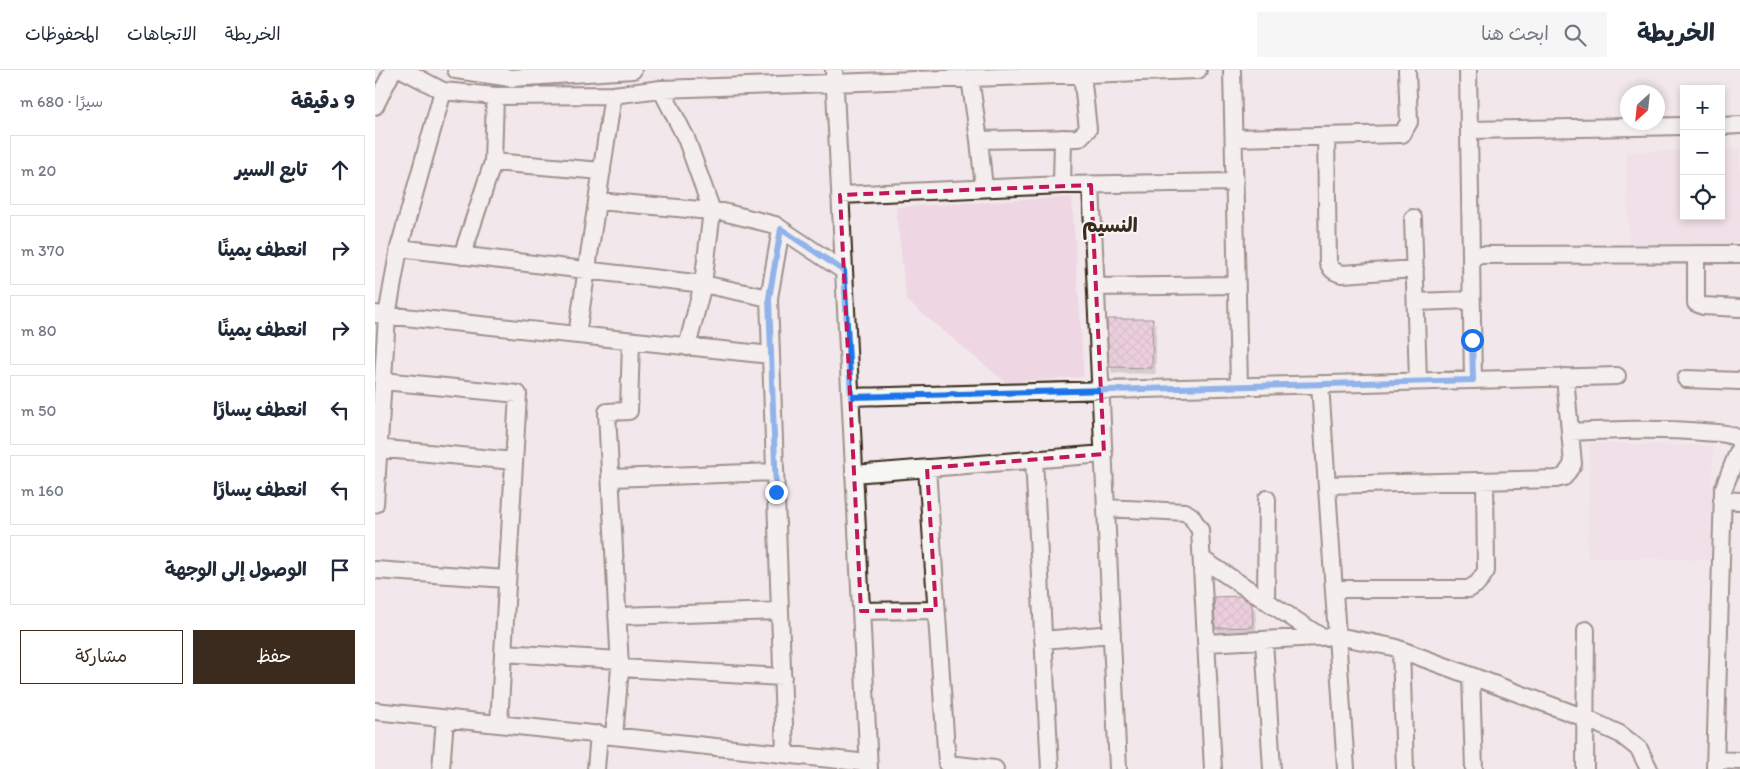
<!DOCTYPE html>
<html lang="ar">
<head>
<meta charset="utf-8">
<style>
	:root { --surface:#fff; --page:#f6f6f7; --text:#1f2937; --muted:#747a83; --line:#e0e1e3; --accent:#3b2a1e }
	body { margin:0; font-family:Itim,"Playpen Sans Arabic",sans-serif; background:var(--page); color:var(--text); direction:rtl }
	.controls { position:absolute; right:15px; top:15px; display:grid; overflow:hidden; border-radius:0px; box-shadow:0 2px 8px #0003 }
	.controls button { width:45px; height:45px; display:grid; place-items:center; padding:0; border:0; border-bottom:1px solid var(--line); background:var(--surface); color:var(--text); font:25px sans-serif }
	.compass { position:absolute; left:1245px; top:15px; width:45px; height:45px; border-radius:50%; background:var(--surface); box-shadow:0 2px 8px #0003; rotate:207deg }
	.stop { position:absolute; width:15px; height:15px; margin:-11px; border:4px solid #1a73e8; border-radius:50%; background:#fff }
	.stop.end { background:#1a73e8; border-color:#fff; box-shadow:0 1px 5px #0008 }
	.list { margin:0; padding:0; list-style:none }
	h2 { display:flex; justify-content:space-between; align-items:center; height:65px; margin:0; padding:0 20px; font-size:21px }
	h2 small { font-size:16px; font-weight:400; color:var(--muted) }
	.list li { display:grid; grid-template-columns:32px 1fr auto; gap:15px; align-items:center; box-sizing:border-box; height:70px; margin:0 10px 10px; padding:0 10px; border:1px solid var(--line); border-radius:0px }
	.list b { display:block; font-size:19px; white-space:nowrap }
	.list em { font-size:16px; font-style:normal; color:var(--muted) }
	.actions { display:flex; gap:10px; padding:15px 20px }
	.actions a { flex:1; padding:11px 0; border:1px solid var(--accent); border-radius:0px; text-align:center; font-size:18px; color:var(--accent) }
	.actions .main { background:var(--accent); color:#fff }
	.icon { flex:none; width:28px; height:28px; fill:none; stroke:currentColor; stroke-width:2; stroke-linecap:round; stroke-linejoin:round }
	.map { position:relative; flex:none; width:1365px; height:699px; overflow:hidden; direction:ltr }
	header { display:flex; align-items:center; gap:30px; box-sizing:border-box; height:70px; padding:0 25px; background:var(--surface); border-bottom:1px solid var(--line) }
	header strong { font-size:24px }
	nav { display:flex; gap:28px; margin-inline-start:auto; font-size:18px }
	.search { width:350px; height:45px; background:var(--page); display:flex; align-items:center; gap:12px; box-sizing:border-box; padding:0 18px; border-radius:0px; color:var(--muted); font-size:19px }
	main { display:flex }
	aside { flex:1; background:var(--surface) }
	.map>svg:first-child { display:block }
	.built { fill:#eed7e2 }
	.building { fill:url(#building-cross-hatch); stroke:#3b2a1e; filter:url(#shadow) }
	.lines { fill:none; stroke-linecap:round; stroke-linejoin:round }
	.minor-casing { stroke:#3b2a1e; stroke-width:20 }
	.minor { stroke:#f6f6f2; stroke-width:16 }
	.route { stroke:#1a73e8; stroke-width:6 }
	.marked { fill:none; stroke:#c2185b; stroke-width:4; stroke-dasharray:10 6; stroke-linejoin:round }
	.labels { text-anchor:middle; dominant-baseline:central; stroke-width:4; stroke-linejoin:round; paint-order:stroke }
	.neighbourhood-label { font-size:20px; font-weight:bold; fill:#3b2a1e; stroke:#f6f6f2 }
</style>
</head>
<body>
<header>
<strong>الخريطة</strong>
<div class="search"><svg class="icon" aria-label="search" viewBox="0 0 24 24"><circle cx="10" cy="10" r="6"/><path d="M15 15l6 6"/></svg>ابحث هنا</div>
<nav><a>الخريطة</a><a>الاتجاهات</a><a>المحفوظات</a></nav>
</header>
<main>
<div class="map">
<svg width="1365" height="699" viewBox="0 0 1365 699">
	<defs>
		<pattern id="building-cross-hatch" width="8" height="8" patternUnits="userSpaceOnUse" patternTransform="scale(1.25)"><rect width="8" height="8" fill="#e4b0cd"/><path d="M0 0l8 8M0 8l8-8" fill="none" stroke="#ba8fa6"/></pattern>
		<filter id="shadow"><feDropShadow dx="3" dy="5.5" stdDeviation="0" flood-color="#0004"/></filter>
	</defs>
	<rect width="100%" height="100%" fill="#f2e8eb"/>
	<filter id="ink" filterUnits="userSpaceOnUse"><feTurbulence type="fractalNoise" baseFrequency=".02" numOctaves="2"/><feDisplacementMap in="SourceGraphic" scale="10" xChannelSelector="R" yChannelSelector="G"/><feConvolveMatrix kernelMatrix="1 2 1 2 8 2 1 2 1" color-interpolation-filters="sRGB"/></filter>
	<g filter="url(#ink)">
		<path class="built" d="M1346 79H1365V179L1254 182 1251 82 1309 80V146H1346Z
			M697 127 709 307 630 312 531 230 521 137Z
			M1215 373 1338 376 1335 490 1212 487Z"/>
		<path class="building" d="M732 249H778L777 298 734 297Z
			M865 526 877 534 878 557 840 558 839 527Z"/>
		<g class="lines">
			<defs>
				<path id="minor" d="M28 0 68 21 120 26 238 25 286 19 823 0
					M81 0 136 8 258 0
					M459 0 494 699
					M857 0 864 316
					M1093 0 1098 310
					M595 8 604 70 609 118
					M286 19 311 68 337 141 328 214 312 277
					M120 26 118 92 227 101
					M0 36 18 0
					M1346 56 1365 55
					M1094 60 1309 56
					M951 66 953 192C956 200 959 202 967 204L1040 199
					M860 68 1027 64 1034 52 1032 0
					M604 70 704 68 713 59 707 4
					M687 115 688 68
					M716 115 743 699
					M465 125 687 115 860 112
					M223 131 348 142 400 155 469 201
					M1038 148 1043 311
					M406 159 394 228 410 683
					M24 178 328 214 394 228
					M1321 184V233L1328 236 1365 238
					M1096 185 1365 184
					M87 186 118 92
					M721 217 862 215
					M1041 232 1096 230
					M0 244 396 285
					M202 265 238 25
					M1311 309 1365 311
					M8 311 143 324 124 654
					M945 314 971 699
					M476 327 1242 306
					M1195 362C1239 360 1283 358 1328 362 1341 363 1354 362 1365 370
					M0 378 139 391
					M659 389 675 699
					M552 398 572 694 620 699
					M479 404 729 384
					M235 408 400 402
					M952 415 1181 409 1189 407 1198 394 1190 307
					M1347 430 1365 431
					M0 434 12 246 24 178 68 21
					M731 438 810 442 816 446 825 460 838 699
					M827 489 945 566
					M0 500 132 509
					M959 519H1094L1103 513 1111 501 1110 411
					M891 531 892 429
					M486 541 561 540
					M242 546 405 541
					M668 570 737 564
					M889 570 897 699
					M831 573 962 566 1018 577 1210 648 1245 664 1264 679 1274 699
					M1026 580 1030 699
					M128 583 245 590
					M245 598 408 607
					M1096 606 1099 699
					M0 641 493 693
					M239 666 245 598 232 342 254 341 256 271
					M1341 690 1365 691
					M66 699 70 649
					M221 699 224 664
					M1210 699 1211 560
					M1340 699 1348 420 1365 377"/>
			</defs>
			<use href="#minor" class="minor-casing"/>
			<use href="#minor" class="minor"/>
		</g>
	</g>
	<g class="lines" filter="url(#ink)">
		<path class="route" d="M401 422 394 228 406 159 469 201 476 327 1098 310 1097 270"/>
	</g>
	<path d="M0 0H1365V699H0ZM716 115 729 384 552 398 561 540 486 541 465 125Z" fill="#f2e8eb" fill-opacity=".55" fill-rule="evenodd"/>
	<path class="marked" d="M716 115 729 384 552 398 561 540 486 541 465 125Z"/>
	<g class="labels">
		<g class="neighbourhood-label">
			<text x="735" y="155">النسيم</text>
		</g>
	</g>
</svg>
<div class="controls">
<button>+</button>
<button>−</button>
<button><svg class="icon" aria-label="locate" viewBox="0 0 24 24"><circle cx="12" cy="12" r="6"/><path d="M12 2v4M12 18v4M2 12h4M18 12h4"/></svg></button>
</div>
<svg class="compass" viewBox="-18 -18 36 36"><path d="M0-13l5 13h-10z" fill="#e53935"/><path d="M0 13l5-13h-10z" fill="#747a83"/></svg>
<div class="stop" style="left:1097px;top:270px"></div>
<div class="stop end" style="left:401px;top:422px"></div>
</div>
<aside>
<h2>9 دقيقة<small>سيرًا · 680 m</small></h2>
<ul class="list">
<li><svg class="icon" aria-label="ahead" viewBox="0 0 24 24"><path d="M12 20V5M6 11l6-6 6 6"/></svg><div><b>تابع السير</b></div><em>20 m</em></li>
<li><svg class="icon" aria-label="right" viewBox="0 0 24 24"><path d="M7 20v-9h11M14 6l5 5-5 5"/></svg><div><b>انعطف يمينًا</b></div><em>370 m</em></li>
<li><svg class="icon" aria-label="right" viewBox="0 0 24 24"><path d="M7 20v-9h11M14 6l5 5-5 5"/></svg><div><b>انعطف يمينًا</b></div><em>80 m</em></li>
<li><svg class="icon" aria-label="left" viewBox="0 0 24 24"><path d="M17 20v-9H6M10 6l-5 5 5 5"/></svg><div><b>انعطف يسارًا</b></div><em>50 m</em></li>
<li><svg class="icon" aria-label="left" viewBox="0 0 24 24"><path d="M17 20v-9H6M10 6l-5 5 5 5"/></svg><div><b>انعطف يسارًا</b></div><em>160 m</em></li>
<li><svg class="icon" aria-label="arrive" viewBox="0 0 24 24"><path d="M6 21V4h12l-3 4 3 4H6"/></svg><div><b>الوصول إلى الوجهة</b></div></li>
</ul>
<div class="actions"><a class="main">حفظ</a><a>مشاركة</a></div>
</aside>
</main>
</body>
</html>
